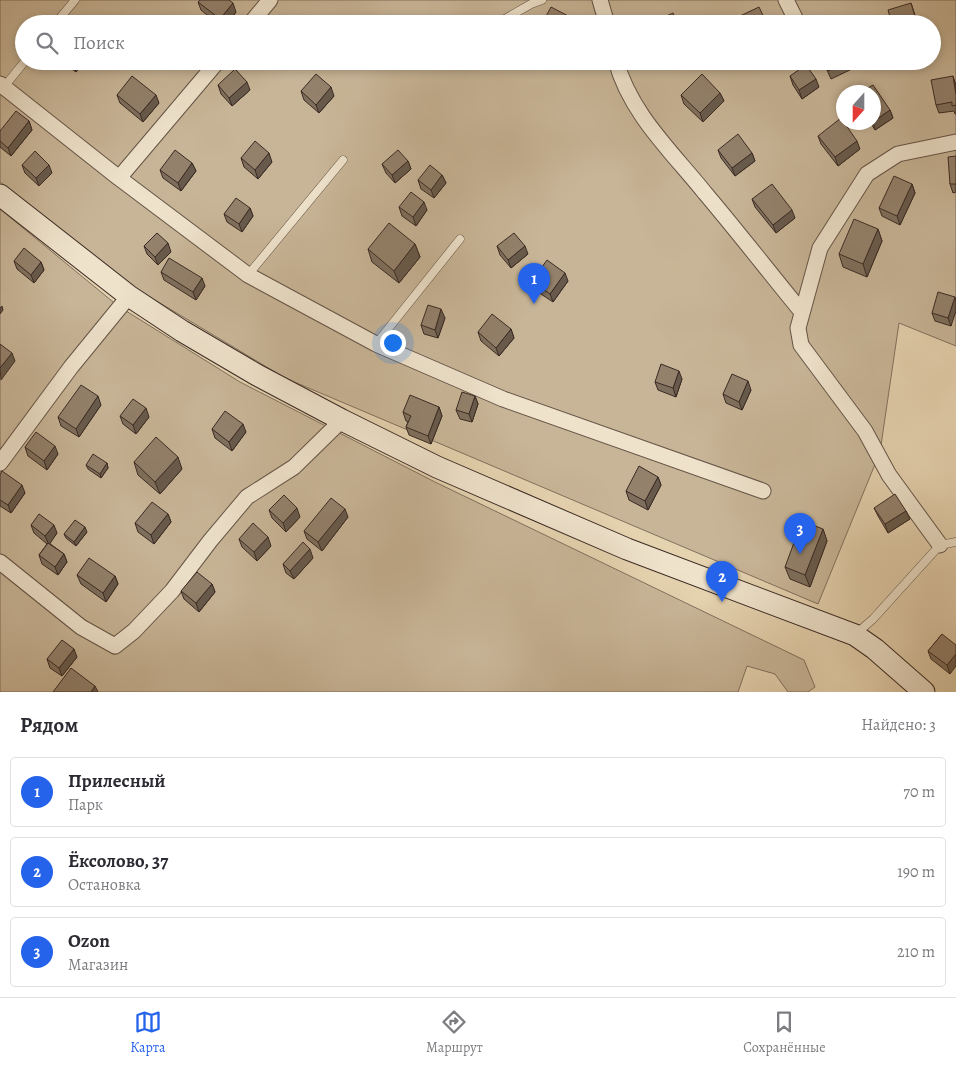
<!DOCTYPE html>
<html lang="ru">
<head>
<meta charset="utf-8">
<style>
	:root { --surface:#fff; --page:#f2f2f3; --text:#2b2b33; --muted:#7c7c81; --line:#e1e1e2; --accent:#2563eb }
	body { margin:0; font-family:Alegreya,serif; background:var(--page); color:var(--text) }
	.compass { position:absolute; left:836px; top:85px; width:45px; height:45px; border-radius:50%; background:var(--surface); box-shadow:0 2px 8px #0003; rotate:201deg }
	.you { position:absolute; left:392px; top:342px; width:18px; height:18px; margin:-12px; border:4px solid #fff; border-radius:50%; background:#1a73e8; box-shadow:0 0 0 8px #1a73e833 }
	.badge { display:grid; place-items:center; width:32px; height:32px; border-radius:50%; background:var(--accent); color:#fff; font-size:16px; font-weight:700 }
	.pin { position:absolute; translate:-50% -41px; filter:drop-shadow(0 1px 2px #0008) }
	.pin::after { content:''; position:absolute; top:26px; width:18px; height:15px; background:inherit; clip-path:polygon(0 0,100% 0,50% 100%) }
	.list { margin:0; padding:0; list-style:none }
	h2 { display:flex; justify-content:space-between; align-items:center; height:65px; margin:0; padding:0 20px; font-size:21px }
	h2 small { font-size:16px; font-weight:400; color:var(--muted) }
	.list li { display:grid; grid-template-columns:32px 1fr auto; gap:15px; align-items:center; box-sizing:border-box; height:70px; margin:0 10px 10px; padding:0 10px; border:1px solid var(--line); border-radius:5px }
	.list b { display:block; font-size:19px; white-space:nowrap }
	.list p { margin:0; font-size:16px; white-space:nowrap; color:var(--muted) }
	.list em { font-size:16px; font-style:normal; color:var(--muted) }
	.icon { flex:none; width:28px; height:28px; fill:none; stroke:currentColor; stroke-width:2; stroke-linecap:round; stroke-linejoin:round }
	.map { position:relative; flex:none; width:956px; height:692px; overflow:hidden }
	.search { position:absolute; background:var(--surface); box-shadow:0 2px 8px #0003; left:15px; right:15px; top:15px; height:55px; display:flex; align-items:center; gap:12px; box-sizing:border-box; padding:0 18px; border-radius:28px; color:var(--muted); font-size:19px }
	.sheet { height:305px; background:var(--surface) }
	nav { display:flex; justify-content:space-around; align-items:center; box-sizing:border-box; height:70px; border-top:1px solid var(--line); background:var(--surface); font-size:14px; color:var(--muted) }
	nav a { display:grid; justify-items:center; gap:2px }
	nav .on { color:var(--accent) }
	.map>svg:first-child { display:block }
	.green { fill:#c8b597; stroke:#81705e; fill-rule:evenodd }
	.lines { fill:none; stroke-linecap:round; stroke-linejoin:round }
	.lane-casing { stroke:#655447; stroke-width:9 }
	.street-casing { stroke:#655447; stroke-width:17 }
	.secondary-casing { stroke:#3a2a24; stroke-width:23 }
	.lane { stroke:#eee2cb; stroke-width:8 }
	.street { stroke:#eee2cb; stroke-width:15 }
	.secondary { stroke:#eee2cb; stroke-width:21 }
	.wall { fill:#7e6f5d; stroke:#3a2a24 }
	.shaded-wall { fill:#675a4c; stroke:#3a2a24 }
	.building { fill:#93816c; stroke:#3a2a24 }
</style>
</head>
<body>
<div class="map">
<svg width="956" height="692" viewBox="0 0 956 692">
	<rect width="100%" height="100%" fill="#e5d2af"/>
	<filter id="stains"><feTurbulence type="fractalNoise" baseFrequency=".004" numOctaves="4"/><feColorMatrix values="0 0 0 0 .2 0 0 0 0 .09 0 0 0 0 .02 0 0 0 .5 -.17"/></filter>
	<radialGradient id="worn" r=".72"><stop offset=".6" stop-color="#630" stop-opacity="0"/><stop offset="1" stop-color="#630" stop-opacity=".3"/></radialGradient>
	<path class="green" d="M0 0H956V346L899 323 880 452 818 604 285 378 130 285 0 182ZM24 24H932V61H24ZM844 92H874V122H844Z
		M0 209 118 306 240 382 435 482 804 660 815 687 808 692H788L775 674 747 666 738 692H0Z"/>
	<g class="lines">
		<defs>
			<path id="lane" d="M55 24 75 0
				M496 24 531 4 542 0
				M4 87 25 61
				M248 275 343 160
				M376 344 460 239
				M857 633 873 619 940 545 956 542"/>
			<path id="street" d="M600 0 607 24
				M786 0 798 24
				M250 24 270 0
				M616 61C630 113 672 152 705 193 738 232 769 272 801 311
				M0 84 119 178 248 275 376 344 503 399 763 491
				M119 178 218 61
				M0 463 71 367 129 296
				M940 545 889 475 865 431 801 345 798 328 820 248 867 174 898 154 956 142
				M0 562 81 627 115 646 134 631 172 591 210 541 247 497 294 467 342 420"/>
			<path id="secondary" d="M0 195 129 296 182 331 257 375 342 420 437 467 627 549 855 635 875 649 924 692"/>
		</defs>
		<use href="#lane" class="lane-casing"/>
		<use href="#street" class="street-casing"/>
		<use href="#secondary" class="secondary-casing"/>
		<use href="#lane" class="lane"/>
		<use href="#street" class="street"/>
		<use href="#secondary" class="secondary"/>
	</g>
	<path class="wall" d="M198 2 236 12 227 24H218L201 10Z
		M911 3 918 24H892Z
		M60 61H84L76 72Z
		M823 61H854L856 67 831 79Z
		M790 76 819 87 802 99 793 85Z
		M218 85 250 90 232 106 221 94Z
		M956 86V114H955L954 111 939 113 936 105Z
		M301 91 334 96 319 113 304 100Z
		M720 93 724 101 703 122 684 104 681 95Z
		M117 95 159 103 143 122 120 103Z
		M890 110 893 118 875 130 870 122H874Z
		M29 121 32 130 11 156 0 147V131Z
		M818 136 860 149 838 166 821 144Z
		M718 150 752 153 755 161 735 176 721 158Z
		M956 156V192L953 193 950 184Z
		M241 158 272 162 258 179 244 167Z
		M408 161 411 169 395 183 386 173 382 164Z
		M192 163 196 171 181 191 163 178 160 170Z
		M22 165 52 173 39 186 25 173Z
		M442 175 446 183 434 198 421 189 418 180Z
		M912 184 915 193 900 225 882 216 879 208Z
		M752 199 795 218 776 233 755 207Z
		M399 207 427 210 416 226 402 216Z
		M250 208 253 216 242 232 227 222 224 214Z
		M878 229 882 241 867 277 843 267 839 254Z
		M415 244 420 257 399 283 372 262 368 249Z
		M144 246 171 252 158 265 147 254Z
		M497 246 528 254 511 268 500 255Z
		M14 261 41 262 44 270 34 283 17 269Z
		M161 272 205 286 196 300 164 280Z
		M532 281H568L553 302 535 290Z
		M955 297 951 326 935 321 932 313Z
		M445 318 438 338 424 334 421 325Z
		M511 329 514 338 499 356 481 341 478 332Z
		M682 379 676 397 658 390 655 382Z
		M751 390 742 410 726 403 723 394Z
		M475 396 478 404 472 422 460 419 456 410Z
		M101 405 79 437 61 426 58 417Z
		M439 407 442 416 431 444 409 435 406 427 408 422 406 421 403 412Z
		M120 416 149 417 136 434 123 424Z
		M212 429 246 432 232 451 215 438Z
		M25 447 58 454 47 470 28 456Z
		M134 462 182 469 160 494 138 475Z
		M107 463 108 468 101 478 88 469 86 465Z
		M0 475 25 493 11 513 0 506Z
		M658 477 661 485 648 510 629 500 626 491Z
		M874 508 906 511 910 519 888 533 878 516Z
		M269 510 300 517 286 532 272 518Z
		M168 514 171 522 154 544 138 532 135 523Z
		M348 517 322 551 307 539 304 531Z
		M31 525 57 533 49 543 64 554 67 562 58 575 42 564 39 555 47 544 34 533Z
		M823 529 827 541 810 587 790 579 785 567Z
		M87 532 76 546 66 538 64 534Z
		M239 539 271 546 257 561 242 547Z
		M313 558 294 579 286 573 283 564Z
		M77 575 115 576 118 584 106 602 81 584Z
		M212 584 215 592 199 612 184 599 181 591Z
		M942 634 950 674 931 659 928 651Z
		M77 657 62 676 50 668 47 659Z"/>
	<path class="shaded-wall" d="M233 3 236 12 227 24H222L220 19Z
		M572 18 574 24H569Z
		M72 61H84L76 72Z
		M953 76 956 85V95Z
		M816 79 819 87 802 99 799 90Z
		M247 82 250 90 232 106 229 98Z
		M331 87 334 96 319 113 316 105Z
		M720 93 724 101 703 122 700 113Z
		M156 95 159 103 143 122 140 114Z
		M890 110 893 118 875 130 873 122H874V121Z
		M29 121 32 130 11 156 8 148Z
		M857 141 860 149 838 166 835 157Z
		M269 153 272 162 258 179 255 170Z
		M752 153 755 161 735 176 732 168Z
		M408 161 411 169 395 183 392 175Z
		M192 163 196 171 181 191 178 183Z
		M49 165 52 173 39 186 36 178Z
		M442 175 446 183 434 198 431 190Z
		M912 184 915 193 900 225 897 216Z
		M424 202 427 210 416 226 413 217Z
		M250 208 253 216 242 232 239 224Z
		M792 210 795 218 776 233 773 225Z
		M878 229 882 241 867 277 863 264Z
		M168 243 171 252 158 265 155 257Z
		M415 244 420 257 399 283 394 271Z
		M525 246 528 254 511 268 508 260Z
		M41 262 44 270 34 283 31 275Z
		M565 273 568 281 553 302 550 294Z
		M202 278 205 286 196 300 193 292Z
		M955 297 956 301V311L951 326 948 318Z
		M2 306 3 310 0 314V308Z
		M441 309 445 318 438 338 435 330Z
		M511 329 514 338 499 356 496 348Z
		M12 353 15 361 1 380 0 368Z
		M679 371 682 379 676 397 673 388Z
		M748 381 751 390 742 410 739 402Z
		M98 396 101 405 79 437 76 429Z
		M475 396 478 404 472 422 469 414Z
		M439 407 442 416 431 444 428 436Z
		M146 408 149 417 136 434 133 425Z
		M243 424 246 432 232 451 229 442Z
		M55 446 58 454 47 470 44 461Z
		M178 457 182 469 160 494 155 482Z
		M107 463 108 468 101 478 100 474Z
		M658 477 661 485 648 510 645 501Z
		M22 485 25 493 11 513 8 505Z
		M297 508 300 517 286 532 283 523Z
		M345 509 348 517 322 551 318 542Z
		M906 511 910 519 888 533 885 524Z
		M168 514 171 522 154 544 151 535Z
		M54 525 57 533 49 545 45 536Z
		M85 527 87 532 76 546 74 542Z
		M823 529 827 541 810 587 805 575Z
		M268 537 271 546 257 561 254 552Z
		M310 549 313 558 294 579 290 571Z
		M64 554 67 562 58 575 55 567Z
		M115 576 118 584 106 602 103 593Z
		M212 584 215 592 199 612 196 603Z
		M74 649 77 657 62 676 59 668Z
		M956 654V666L950 674 947 665Z
		M95 686 98 692H91Z"/>
	<path class="building" d="M200 0H229L233 3 220 19 198 2Z
		M911 3 916 20 905 24H892L888 10Z
		M551 7 572 18 569 24H542Z
		M759 7 767 24H741L738 17Z
		M673 13 678 24H649Z
		M57 16 68 24H52Z
		M824 61H848L828 71Z
		M806 65 816 79 799 90 790 76Z
		M235 69 247 82 229 98 218 85Z
		M316 74 331 87 316 105 301 91Z
		M702 74 720 93 700 113 681 95Z
		M132 76 156 95 140 114 117 95Z
		M953 76 956 95V105L952 106V102L936 105 931 80Z
		M873 85 890 110 874 121V92H861Z
		M16 111 29 121 8 148 0 141V131Z
		M841 118 857 141 835 157 818 136Z
		M738 134 752 153 732 168 718 150Z
		M255 141 269 153 255 170 241 158Z
		M175 150 192 163 178 183 160 170Z
		M398 150 408 161 392 175 382 164Z
		M35 151 49 165 36 178 22 165Z
		M956 156V184H950L948 157Z
		M430 165 442 175 431 190 418 180Z
		M894 176 912 184 897 216 879 208Z
		M772 184 792 210 773 225 752 199Z
		M411 192 424 202 413 217 399 207Z
		M236 198 250 208 239 224 224 214Z
		M854 219 878 229 863 264 839 254Z
		M389 223 415 244 394 271 368 249Z
		M157 233 168 243 155 257 144 246Z
		M514 233 525 246 508 260 497 246Z
		M24 248 41 262 31 275 14 261Z
		M169 258 202 278 193 292 161 272Z
		M547 260 565 273 550 294 532 281Z
		M938 292 955 297 948 318 932 313Z
		M428 305 441 309 435 330 421 325Z
		M492 314 511 329 496 348 478 332Z
		M0 344 12 353 0 368Z
		M661 364 679 371 673 388 655 382Z
		M732 374 748 381 739 402 723 394Z
		M81 385 98 396 76 429 58 417Z
		M462 392 475 396 469 414 456 410Z
		M410 395 439 407 428 436 406 427 411 416 403 412Z
		M133 399 146 408 133 425 120 416Z
		M225 411 243 424 229 442 212 429Z
		M36 432 55 446 44 461 25 447Z
		M156 437 178 457 155 482 134 462Z
		M93 454 107 463 100 474 86 465Z
		M639 466 658 477 645 501 626 491Z
		M2 471 22 485 8 505 0 500V475Z
		M895 494 906 511 885 524 874 508Z
		M284 495 297 508 283 523 269 510Z
		M331 498 345 509 318 542 304 531Z
		M152 502 168 514 151 535 135 523Z
		M39 514 54 525 45 536 31 525Z
		M75 520 85 527 74 542 64 534Z
		M802 521 823 529 805 575 785 567Z
		M253 523 268 537 254 552 239 539Z
		M303 542 310 549 290 571 283 564Z
		M48 543 64 554 55 567 39 555Z
		M89 558 115 576 103 593 77 575Z
		M197 572 212 584 196 603 181 591Z
		M942 634 956 645V654L947 665 928 651Z
		M62 640 74 649 59 668 47 659Z
		M71 668 95 686 91 692H53Z"/>
	<rect width="100%" height="100%" filter="url(#stains)"/>
	<rect width="100%" height="100%" fill="url(#worn)"/>
</svg>
<svg class="compass" viewBox="-18 -18 36 36"><path d="M0-13l5 13h-10z" fill="#e53935"/><path d="M0 13l5-13h-10z" fill="#7c7c81"/></svg>
<div class="you"></div>
<div class="pin badge" style="left:534px;top:304px">1</div>
<div class="pin badge" style="left:722px;top:602px">2</div>
<div class="pin badge" style="left:800px;top:554px">3</div>
<div class="search"><svg class="icon" aria-label="search" viewBox="0 0 24 24"><circle cx="10" cy="10" r="6"/><path d="M15 15l6 6"/></svg>Поиск</div>
</div>
<section class="sheet">
<h2>Рядом<small>Найдено: 3</small></h2>
<ul class="list">
<li><span class="badge">1</span><div><b>Прилесный</b><p>Парк</p></div><em>70 m</em></li>
<li><span class="badge">2</span><div><b>Ёксолово, 37</b><p>Остановка</p></div><em>190 m</em></li>
<li><span class="badge">3</span><div><b>Ozon</b><p>Магазин</p></div><em>210 m</em></li>
</ul>
</section>
<nav>
<a class="on"><svg class="icon" aria-label="map" viewBox="0 0 24 24"><path d="M3 6l6-2 6 2 6-2v14l-6 2-6-2-6 2zM9 4v14M15 6v14"/></svg>Карта</a>
<a><svg class="icon" aria-label="directions" viewBox="0 0 24 24"><path d="M12 3l9 9-9 9-9-9zM9 14v-3h6M13 9l2 2-2 2"/></svg>Маршрут</a>
<a><svg class="icon" aria-label="saved" viewBox="0 0 24 24"><path d="M7 4h10v16l-5-4-5 4z"/></svg>Сохранённые</a>
</nav>
</body>
</html>
